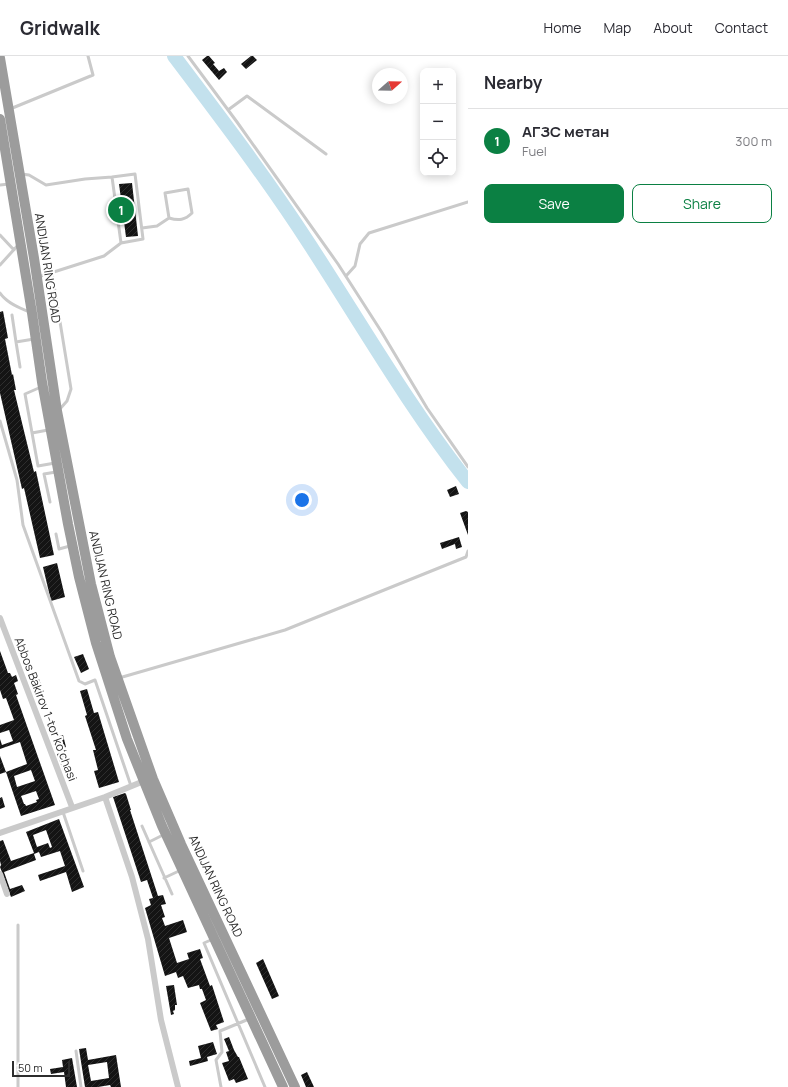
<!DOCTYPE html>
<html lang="en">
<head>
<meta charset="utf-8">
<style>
	:root { --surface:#fff; --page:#f7f7f7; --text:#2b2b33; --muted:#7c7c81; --line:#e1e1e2; --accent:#0b8043 }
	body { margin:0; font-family:Manrope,sans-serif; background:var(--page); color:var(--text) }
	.controls { position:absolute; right:12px; top:12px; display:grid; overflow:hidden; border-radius:8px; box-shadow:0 2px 10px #0003 }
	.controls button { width:36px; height:36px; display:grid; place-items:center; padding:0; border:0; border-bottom:1px solid var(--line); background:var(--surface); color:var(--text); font:20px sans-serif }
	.compass { position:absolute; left:372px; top:12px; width:36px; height:36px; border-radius:50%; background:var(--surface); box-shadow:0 2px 10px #0003; rotate:70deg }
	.scale { position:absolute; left:12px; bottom:10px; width:58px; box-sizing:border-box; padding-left:4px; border:2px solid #2d2d2d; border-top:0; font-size:11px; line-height:14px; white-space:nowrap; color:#2d2d2d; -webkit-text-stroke:3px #fff; paint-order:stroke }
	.you { position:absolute; left:302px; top:444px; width:14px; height:14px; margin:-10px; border:3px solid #fff; border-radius:50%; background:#1a73e8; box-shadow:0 0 0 6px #1a73e833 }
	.badge { display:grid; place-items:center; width:26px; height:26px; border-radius:50%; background:var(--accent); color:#fff; font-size:13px; font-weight:700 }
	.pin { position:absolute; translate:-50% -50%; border:2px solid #fff; box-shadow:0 1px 4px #0006 }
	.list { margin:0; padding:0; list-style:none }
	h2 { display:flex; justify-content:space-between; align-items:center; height:52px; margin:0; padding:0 16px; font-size:17px }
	h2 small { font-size:13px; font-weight:400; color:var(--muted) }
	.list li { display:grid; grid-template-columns:26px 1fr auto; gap:12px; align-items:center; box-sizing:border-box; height:64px; padding:0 16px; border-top:1px solid var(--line) }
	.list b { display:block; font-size:15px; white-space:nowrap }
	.list p { margin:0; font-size:13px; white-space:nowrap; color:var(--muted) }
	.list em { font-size:13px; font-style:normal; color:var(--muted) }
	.actions { display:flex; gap:8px; padding:12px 16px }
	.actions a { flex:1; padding:9px 0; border:1px solid var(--accent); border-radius:8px; text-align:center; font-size:14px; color:var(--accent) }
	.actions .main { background:var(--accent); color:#fff }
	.icon { flex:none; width:22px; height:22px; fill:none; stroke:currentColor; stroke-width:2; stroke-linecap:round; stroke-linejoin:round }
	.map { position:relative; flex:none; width:468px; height:1031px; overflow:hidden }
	header { display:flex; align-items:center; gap:24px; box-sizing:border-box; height:56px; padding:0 20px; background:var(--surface); border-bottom:1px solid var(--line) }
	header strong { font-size:19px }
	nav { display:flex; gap:22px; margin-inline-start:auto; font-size:14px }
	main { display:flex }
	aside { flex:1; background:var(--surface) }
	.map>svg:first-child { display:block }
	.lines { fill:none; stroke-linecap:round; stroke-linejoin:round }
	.river { stroke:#c3e1ed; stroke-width:14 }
	.building { fill:url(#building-hatch); fill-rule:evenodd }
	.service { stroke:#cacaca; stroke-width:3 }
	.minor { stroke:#cacaca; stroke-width:6 }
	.trunk { stroke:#9c9c9c; stroke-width:10 }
	.labels { text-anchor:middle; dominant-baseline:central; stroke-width:4; stroke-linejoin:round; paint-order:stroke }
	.street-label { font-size:12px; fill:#2d2d2d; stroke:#fff }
</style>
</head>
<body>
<header>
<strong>Gridwalk</strong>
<nav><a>Home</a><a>Map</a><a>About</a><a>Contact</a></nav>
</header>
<main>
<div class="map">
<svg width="468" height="1031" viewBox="0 0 468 1031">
	<defs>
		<pattern id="building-hatch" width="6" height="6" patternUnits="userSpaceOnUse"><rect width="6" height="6" fill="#141414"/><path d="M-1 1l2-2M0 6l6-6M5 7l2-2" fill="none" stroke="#2e2e2e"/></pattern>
	</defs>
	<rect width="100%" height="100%" fill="#fff"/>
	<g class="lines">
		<path class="river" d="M174 0C221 62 268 124 310 189 362 269 409 351 468 426"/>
	</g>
	<path class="building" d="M207 0H209L215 7 213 8 219 15 224 12 227 16 219 24 202 4Z
		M251 0H253L257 4 246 13 241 8Z
		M132 127 138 180 126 181 119 128Z
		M3 255 8 282 5 283 12 319 13 318 16 334H14L34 416 36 415 54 499 40 502 24 432 22 433 0 337V256Z
		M456 430 459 438 450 441 447 434Z
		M466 455 468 456V479L460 457Z
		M459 481 462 491 456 493 455 488 442 493 440 487Z
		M57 507 65 541 51 545 43 511Z
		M0 595 8 617H10L12 621 16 619 18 625 14 627 18 638 16 639 55 749 21 760 6 716 27 708 20 686 0 693V683L2 689 13 685 9 674 0 677V669L14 664 6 642 3 643 0 634ZM31 714 35 725 17 731 14 720ZM36 735 39 743 36 744 37 746 26 750 25 748H24L21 740Z
		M83 598 89 613 81 617 74 601Z
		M39 623 41 629 33 631 31 626Z
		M87 633 94 657 98 656 119 726 99 732 94 715 98 714 93 694H96L85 660 87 659 80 635Z
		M63 679 66 691 63 692 57 681Z
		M62 697 68 712 63 714 57 698Z
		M0 700 6 716 0 718Z
		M125 737 126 738 131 754H130L158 840 163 839 166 848 161 849 165 861 162 862 165 870 183 864 187 876 169 882 177 907 189 903 187 897 200 893 203 902 200 903 210 930 212 929 224 966 216 969 218 973 211 975 200 947 206 944 202 933H200L199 929 188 932 183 920 178 922 176 916 165 920 145 852 151 849 149 843 153 842 147 824 141 826 113 741Z
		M2 741 5 751 0 753V742Z
		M59 763 84 831 72 836 66 816 40 825 38 819 65 810 60 795 41 801 39 796 34 798 36 804 4 816 10 833 22 829 25 835 11 841 0 811 1 809 0 805V785L3 784 11 805 34 797 26 776ZM46 774 52 791 50 792 48 787 37 791 33 779Z
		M263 903 279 940 272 943 256 907Z
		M174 929 177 949H175V954L173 955 174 958 171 959 166 930Z
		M229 981 234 994 238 1001H239L248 1023 236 1027 234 1023 229 1025 222 1007 229 1005 226 996 229 995 224 983Z
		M213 986 217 998 207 1001 208 1005 190 1010 189 1005 201 1002 198 990Z
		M86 992 88 1004 116 999 121 1031H111L110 1029 98 1031H85L79 993ZM107 1006 109 1022 91 1025 88 1009Z
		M72 1002 77 1031H66L64 1016 51 1018 50 1013 63 1011 62 1004Z
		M307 1016 314 1031H306L301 1019Z"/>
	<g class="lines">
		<path class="service" d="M188 0 237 66 338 208 381 275 427 352 468 411
			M10 53 93 19 88 0
			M228 54 247 40 326 98
			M21 118 29 119 46 129 85 123 112 121 121 187 104 200 38 221
			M112 121 135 118 143 183 121 187
			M0 129 9 128
			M188 133 192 157C185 164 179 165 169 162L165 137Z
			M142 172 157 170 169 162
			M0 179 14 194
			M0 209 19 188
			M52 217 71 333 67 345 59 354
			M346 220 355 210 360 188 369 177 468 146
			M0 237C7 247 19 252 30 256
			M12 259 16 286
			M20 311 16 286 34 283
			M41 331 25 338 38 410 55 407
			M0 365 17 424 23 469 79 625 85 628 95 624 131 730
			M32 377 48 374
			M50 446 44 418 56 416
			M56 478 59 493 70 490
			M119 622 285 574 466 501 468 495
			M63 756 83 815
			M142 770 172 838
			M149 786 163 779
			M164 822 181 814
			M213 883 204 887 265 1031
			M76 995 81 1031
			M18 1031V869
			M221 1031 216 1004 222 996 220 975 249 963"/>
		<path class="minor" d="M0 562 72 751
			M105 741 132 821 148 883 161 964 178 1031
			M0 777 105 741 144 725
			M0 818 7 838"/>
		<path class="trunk" d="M0 2 34 202 57 355 91 528 110 601 153 723 181 788 295 1031
			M0 63 32 257 42 326 68 468 79 521 96 587 127 683 162 770 283 1031"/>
	</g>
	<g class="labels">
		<g class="street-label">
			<text transform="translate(48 212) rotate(81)">ANDIJAN RING ROAD</text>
			<text transform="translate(106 529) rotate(77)">ANDIJAN RING ROAD</text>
			<text transform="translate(46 653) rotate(69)">Abbos Bakirov 1-tor koʻchasi</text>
			<text transform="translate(216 830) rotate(65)">ANDIJAN RING ROAD</text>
		</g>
	</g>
</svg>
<div class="controls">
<button>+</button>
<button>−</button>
<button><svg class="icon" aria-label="locate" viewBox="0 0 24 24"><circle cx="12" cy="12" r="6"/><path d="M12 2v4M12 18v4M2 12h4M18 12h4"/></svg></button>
</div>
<svg class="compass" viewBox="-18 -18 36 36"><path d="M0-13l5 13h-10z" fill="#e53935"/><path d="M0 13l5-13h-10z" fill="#7c7c81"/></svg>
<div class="scale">50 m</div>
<div class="you"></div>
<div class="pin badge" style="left:121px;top:154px">1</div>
</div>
<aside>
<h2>Nearby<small></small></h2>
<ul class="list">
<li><span class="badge">1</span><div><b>АГЗС метан</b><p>Fuel</p></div><em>300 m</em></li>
</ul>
<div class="actions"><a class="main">Save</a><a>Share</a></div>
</aside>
</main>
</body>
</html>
